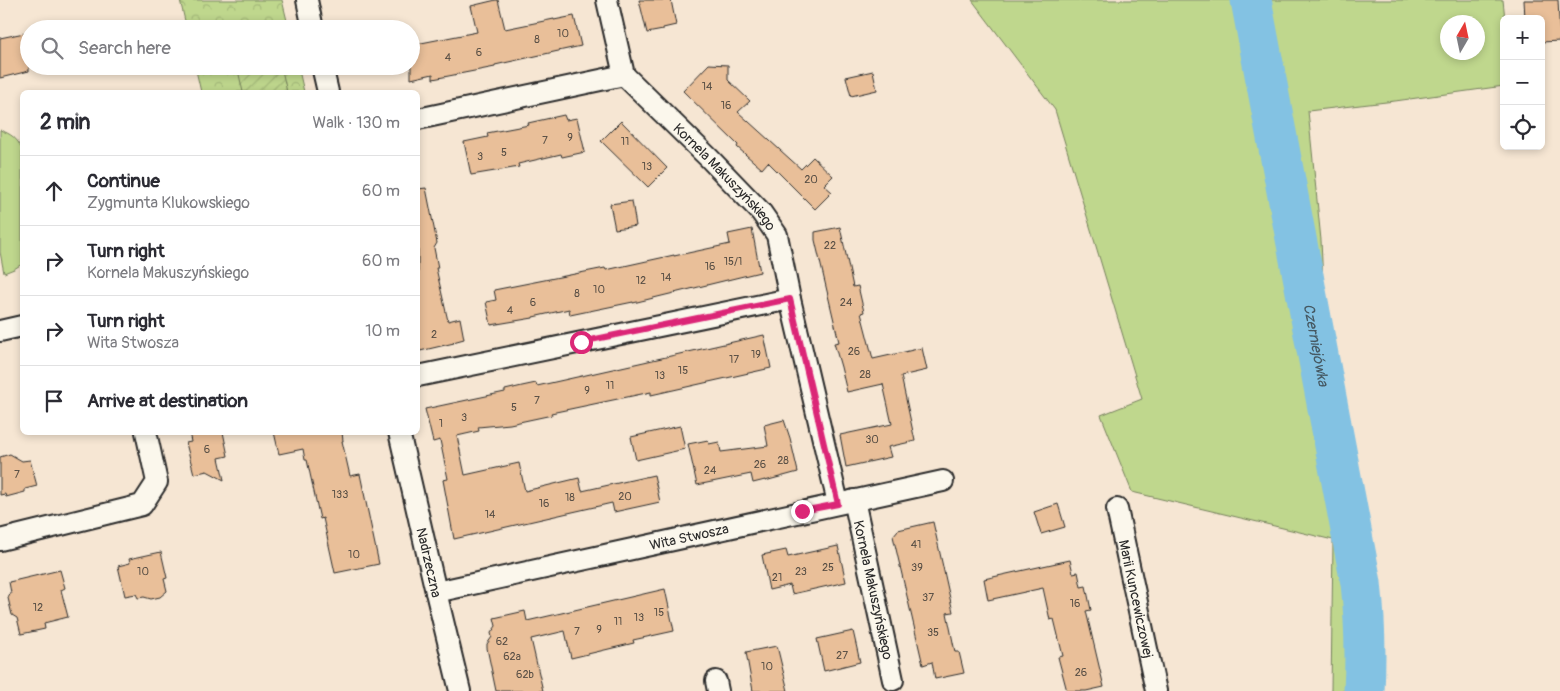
<!DOCTYPE html>
<html lang="en">
<head>
<meta charset="utf-8">
<style>
	:root { --surface:#fff; --page:#f7f7f7; --text:#2b2b33; --muted:#7c7c81; --line:#e1e1e2 }
	body { margin:0; font-family:Pangolin,sans-serif; background:var(--page); color:var(--text) }
	.controls { position:absolute; right:15px; top:15px; display:grid; overflow:hidden; border-radius:8px; box-shadow:0 2px 8px #0003 }
	.controls button { width:45px; height:45px; display:grid; place-items:center; padding:0; border:0; border-bottom:1px solid var(--line); background:var(--surface); color:var(--text); font:25px sans-serif }
	.compass { position:absolute; left:1440px; top:15px; width:45px; height:45px; border-radius:50%; background:var(--surface); box-shadow:0 2px 8px #0003; rotate:9deg }
	.stop { position:absolute; width:15px; height:15px; margin:-11px; border:4px solid #db2777; border-radius:50%; background:#fff }
	.stop.end { background:#db2777; border-color:#fff; box-shadow:0 1px 5px #0008 }
	.list { margin:0; padding:0; list-style:none }
	h2 { display:flex; justify-content:space-between; align-items:center; height:65px; margin:0; padding:0 20px; font-size:21px }
	h2 small { font-size:16px; font-weight:400; color:var(--muted) }
	.list li { display:grid; grid-template-columns:32px 1fr auto; gap:15px; align-items:center; box-sizing:border-box; height:70px; padding:0 20px; border-top:1px solid var(--line) }
	.list b { display:block; font-size:19px; white-space:nowrap }
	.list p { margin:0; font-size:16px; white-space:nowrap; color:var(--muted) }
	.list em { font-size:16px; font-style:normal; color:var(--muted) }
	.icon { flex:none; width:28px; height:28px; fill:none; stroke:currentColor; stroke-width:2; stroke-linecap:round; stroke-linejoin:round }
	.map { position:relative; flex:none; width:1560px; height:691px; overflow:hidden }
	.search { position:absolute; background:var(--surface); box-shadow:0 2px 8px #0003; left:20px; top:20px; width:400px; height:55px; display:flex; align-items:center; gap:12px; box-sizing:border-box; padding:0 18px; border-radius:28px; color:var(--muted); font-size:19px }
	.panel { position:absolute; background:var(--surface); box-shadow:0 2px 8px #0003; left:20px; top:90px; width:400px; height:345px; border-radius:8px }
	.map>svg:first-child { display:block }
	.grass { fill:#bfd78d; stroke:#75815c; fill-rule:evenodd }
	.park { fill:url(#park-crowns); stroke:#75815c }
	.garden { fill:url(#garden-furrows); stroke:#75815c }
	.lines { fill:none; stroke-linecap:round; stroke-linejoin:round }
	.river { stroke:#83c2e3; stroke-width:41 }
	.building { fill:#e9bf99; stroke:#2b2b2b }
	.minor-casing { stroke:#2b2b2b; stroke-width:24 }
	.minor { stroke:#fbf7ec; stroke-width:20 }
	.route { stroke:#db2777; stroke-width:6 }
	.labels { text-anchor:middle; dominant-baseline:central; stroke-width:4.5; stroke-linejoin:round; paint-order:stroke }
	.number-label { font-size:11px; fill:#5a5046 }
	.street-label { font-size:14px; fill:#2b2b2b; stroke:#fbf7ec }
	.water-label { font-size:15px; font-style:italic; fill:#455862; stroke:#fbf7ec }
</style>
</head>
<body>
<div class="map">
<svg width="1560" height="691" viewBox="0 0 1560 691">
	<defs>
		<pattern id="park-crowns" width="20" height="18" patternUnits="userSpaceOnUse" patternTransform="scale(1.25)"><rect width="20" height="18" fill="#bfd78d"/><path d="M2 6a3 3 0 1 1 6 0M12 15a3 3 0 1 1 6 0" fill="none" stroke="#a4b97a"/></pattern>
		<pattern id="garden-furrows" width="10" height="10" patternUnits="userSpaceOnUse" patternTransform="scale(1.25)"><rect width="10" height="10" fill="#bfd78d"/><path d="M-1 1l2-2M0 10L10 0M9 11l2-2" fill="none" stroke="#a4b97a"/></pattern>
	</defs>
	<rect width="100%" height="100%" fill="#f6e6d3"/>
	<filter id="ink" filterUnits="userSpaceOnUse"><feTurbulence type="fractalNoise" baseFrequency=".02" numOctaves="2"/><feDisplacementMap in="SourceGraphic" scale="10" xChannelSelector="R" yChannelSelector="G"/><feConvolveMatrix kernelMatrix="1 2 1 2 8 2 1 2 1" color-interpolation-filters="sRGB"/></filter>
	<g filter="url(#ink)">
		<path class="grass" d="M972 0H1503L1505 19 1504 86 1395 101 1308 111 1321 240 1324 305 1379 592 1382 691H1331L1333 540 1132 492 1101 415 1142 399 1055 110ZM1448 22H1478V52H1448Z
			M0 130C11 134 17 138 22 149V264L14 269 4 273 0 252Z"/>
		<path class="park" d="M180 0H282L289 29H187Z
			M195 66H298L304 92H201Z"/>
		<path class="garden" d="M237 66H281L287 92H243Z"/>
		<g class="lines">
			<path class="river" id="s1" d="M1251 0 1361 583C1365 620 1366 655 1364 691"/>
		</g>
		<path class="building" d="M496 0H498L505 29 554 19V20L574 16 581 46 495 65V67L433 79V74L411 79V45L477 32 471 6Z
			M639 0H671L676 25 663 28V30L647 33Z
			M1524 0H1558L1560 41 1541 42V19H1525Z
			M29 32V71L0 78V38Z
			M709 64 728 65V80L750 101 738 112 801 169 813 157 833 176 824 185 832 192 815 209 768 162 762 169 737 147 738 145 683 91Z
			M873 71 877 90 851 96 846 77Z
			M564 115 566 120 577 118 585 152 562 157 561 154 518 164 519 167 471 175 464 142 488 137 487 133 529 125 528 123Z
			M621 121 667 168 648 187 601 141Z
			M426 188 437 243 434 248 438 268H436L448 321 460 318 464 339 453 342 454 343 420 351 418 342V189Z
			M632 201 636 226 615 229 610 204Z
			M840 227 853 287 858 286 864 312 861 313 873 359 922 348 927 370 901 376 915 441 888 447 891 457 846 467 840 435 892 424 883 384 847 392 841 367 834 343 839 342 815 240V232Z
			M752 229 760 272 633 303V302L570 315 569 309 533 317V318L491 325 486 302 496 300 494 290 605 268 606 270 674 255V256L730 244 728 234Z
			M764 335 771 368 651 395V392L551 413 552 415 510 424 478 427 479 431 457 436 465 475 519 463 525 491 579 478 582 491 654 475 660 502 614 512 612 503 454 539 443 480 448 479 440 440 433 442 425 409 505 392V390L522 386 536 383 537 386Z
			M784 420 790 438 798 472 765 481V480L753 483 751 474 697 485 688 444 708 440 709 444 719 442 721 452 768 446 764 425Z
			M680 426 685 449 636 460 631 437Z
			M189 432H223L228 456 219 458 224 480 207 471 194 474 186 443 191 442Z
			M274 432H342L343 441H342L350 476 360 474 379 564 335 573 323 518 320 519 307 460H305L303 449 279 454Z
			M10 454 22 461 30 460 37 486 25 489V492L6 497 5 494 0 495V457Z
			M1058 504 1065 527 1041 534 1034 512Z
			M933 522 953 612 947 613 955 652H959L964 673 935 679 932 662 923 665 893 536 898 530Z
			M838 546 846 582 792 594 790 585 769 590 762 555 786 550 788 557Z
			M161 552 167 578 164 579 167 591 160 597 151 599 144 597 138 598 136 594 125 596 118 566 130 563 129 559Z
			M1070 560 1073 573 1078 572 1081 587 1086 586 1091 610 1086 611 1104 687 1086 691H1067L1058 657 1063 656 1054 619 1050 620 1043 588 988 600 984 579Z
			M60 570 65 588 61 590 68 617 44 623 45 629 21 634 17 618 12 615 8 598 11 593 9 582Z
			M665 589 674 631 633 640 634 643 571 658 565 631 531 639 543 691H496L487 648V644L492 637 491 633 496 626 494 618 525 611 527 621Z
			M853 631 860 662 824 671 817 639Z
			M777 646 788 691H753L746 652Z"/>
		<g class="lines">
			<defs>
				<g id="minor">
					<path d="M307 0 313 29"/>
					<path d="M607 0 624 75"/>
					<path d="M322 66 328 92"/>
					<path id="s2" d="M418 119 624 75 709 158 761 212 777 235 790 299 838 503"/>
					<path d="M0 331 22 326"/>
					<path d="M418 376 790 299"/>
					<path id="s3" d="M399 432 436 592 460 691"/>
					<path id="s4" d="M854 500 893 680"/>
					<path id="s5" d="M1117 509 1156 691"/>
					<path d="M0 540 142 505 157 482 146 432"/>
					<path id="s6" d="M436 592 943 481"/>
					<path d="M716 681 718 691"/>
				</g>
			</defs>
			<use href="#minor" class="minor-casing"/>
			<use href="#minor" class="minor"/>
		</g>
	</g>
	<g class="lines" filter="url(#ink)">
		<path class="route" d="M581 342 790 299 838 504 802 511"/>
	</g>
	<g class="labels">
		<g class="number-label">
			<text x="563" y="33">10</text>
			<text x="537" y="39">8</text>
			<text x="479" y="52">6</text>
			<text x="448" y="57">4</text>
			<text x="707" y="86">14</text>
			<text x="726" y="105">16</text>
			<text x="570" y="137">9</text>
			<text x="545" y="140">7</text>
			<text x="625" y="141">11</text>
			<text x="504" y="152">5</text>
			<text x="480" y="156">3</text>
			<text x="647" y="166">13</text>
			<text x="811" y="179">20</text>
			<text x="830" y="245">22</text>
			<text x="733" y="261">15/1</text>
			<text x="710" y="266">16</text>
			<text x="666" y="277">14</text>
			<text x="641" y="280">12</text>
			<text x="599" y="289">10</text>
			<text x="577" y="293">8</text>
			<text x="533" y="302">6</text>
			<text x="846" y="302">24</text>
			<text x="510" y="310">4</text>
			<text x="434" y="334">2</text>
			<text x="854" y="351">26</text>
			<text x="756" y="354">19</text>
			<text x="734" y="359">17</text>
			<text x="683" y="370">15</text>
			<text x="865" y="374">28</text>
			<text x="660" y="375">13</text>
			<text x="610" y="385">11</text>
			<text x="587" y="390">9</text>
			<text x="537" y="400">7</text>
			<text x="514" y="407">5</text>
			<text x="464" y="417">3</text>
			<text x="441" y="423">1</text>
			<text x="872" y="439">30</text>
			<text x="207" y="449">6</text>
			<text x="783" y="460">28</text>
			<text x="760" y="464">26</text>
			<text x="710" y="470">24</text>
			<text x="17" y="474">7</text>
			<text x="340" y="494">133</text>
			<text x="625" y="496">20</text>
			<text x="570" y="497">18</text>
			<text x="544" y="503">16</text>
			<text x="490" y="514">14</text>
			<text x="916" y="544">41</text>
			<text x="354" y="554">10</text>
			<text x="828" y="567">25</text>
			<text x="917" y="567">39</text>
			<text x="143" y="571">10</text>
			<text x="801" y="571">23</text>
			<text x="777" y="577">21</text>
			<text x="928" y="597">37</text>
			<text x="1075" y="603">16</text>
			<text x="38" y="607">12</text>
			<text x="659" y="612">15</text>
			<text x="639" y="617">13</text>
			<text x="618" y="621">11</text>
			<text x="599" y="629">9</text>
			<text x="577" y="631">7</text>
			<text x="933" y="632">35</text>
			<text x="502" y="641">62</text>
			<text x="842" y="655">27</text>
			<text x="512" y="656">62a</text>
			<text x="767" y="666">10</text>
			<text x="1081" y="672">26</text>
			<text x="525" y="674">62b</text>
		</g>
		<g class="street-label">
			<text stroke="none"><textPath href="#s2" startOffset="354">Kornela Makuszyńskiego</textPath></text>
			<text stroke="none"><textPath href="#s6" startOffset="259">Wita Stwosza</textPath></text>
			<text stroke="none"><textPath href="#s3" startOffset="134">Nadrzeczna</textPath></text>
			<text stroke="none"><textPath href="#s4" startOffset="92">Kornela Makuszyńskiego</textPath></text>
			<text stroke="none"><textPath href="#s5" startOffset="92">Marii Kuncewiczowej</textPath></text>
		</g>
		<g class="water-label">
			<text stroke="none"><textPath href="#s1" startOffset="351">Czerniejówka</textPath></text>
		</g>
	</g>
</svg>
<div class="controls">
<button>+</button>
<button>−</button>
<button><svg class="icon" aria-label="locate" viewBox="0 0 24 24"><circle cx="12" cy="12" r="6"/><path d="M12 2v4M12 18v4M2 12h4M18 12h4"/></svg></button>
</div>
<svg class="compass" viewBox="-18 -18 36 36"><path d="M0-13l5 13h-10z" fill="#e53935"/><path d="M0 13l5-13h-10z" fill="#7c7c81"/></svg>
<div class="stop" style="left:581px;top:342px"></div>
<div class="stop end" style="left:802px;top:511px"></div>
<div class="search"><svg class="icon" aria-label="search" viewBox="0 0 24 24"><circle cx="10" cy="10" r="6"/><path d="M15 15l6 6"/></svg>Search here</div>
<section class="panel">
<h2>2 min<small>Walk · 130 m</small></h2>
<ul class="list">
<li><svg class="icon" aria-label="ahead" viewBox="0 0 24 24"><path d="M12 20V5M6 11l6-6 6 6"/></svg><div><b>Continue</b><p>Zygmunta Klukowskiego</p></div><em>60 m</em></li>
<li><svg class="icon" aria-label="right" viewBox="0 0 24 24"><path d="M7 20v-9h11M14 6l5 5-5 5"/></svg><div><b>Turn right</b><p>Kornela Makuszyńskiego</p></div><em>60 m</em></li>
<li><svg class="icon" aria-label="right" viewBox="0 0 24 24"><path d="M7 20v-9h11M14 6l5 5-5 5"/></svg><div><b>Turn right</b><p>Wita Stwosza</p></div><em>10 m</em></li>
<li><svg class="icon" aria-label="arrive" viewBox="0 0 24 24"><path d="M6 21V4h12l-3 4 3 4H6"/></svg><div><b>Arrive at destination</b></div></li>
</ul>
</section>
</div>
</body>
</html>
